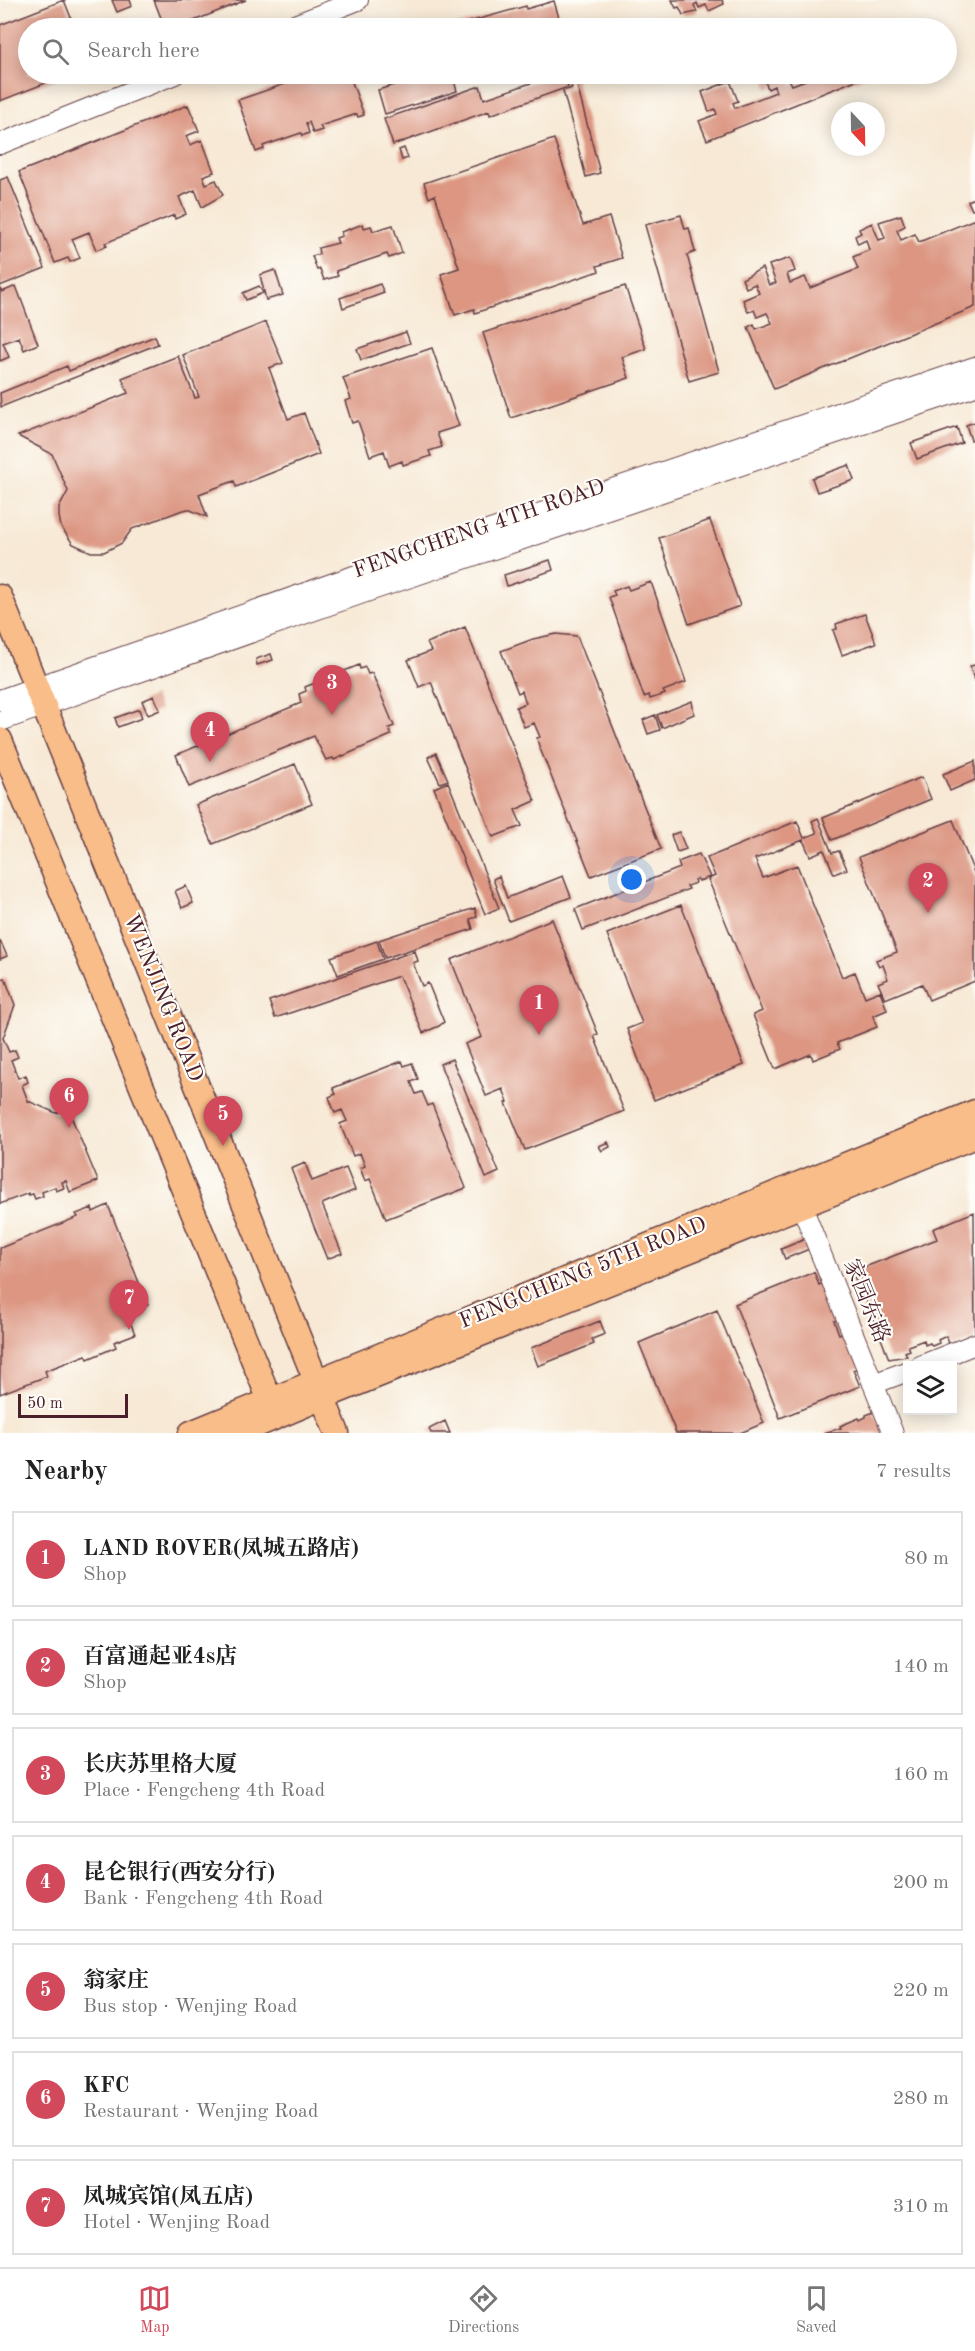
<!DOCTYPE html>
<html lang="en">
<head>
<meta charset="utf-8">
<style>
	:root { --surface:#fff; --page:#f6f6f6; --text:#222; --muted:#767676; --line:#e0e0e0; --accent:#d1495b }
	body { margin:0; font-family:"Old Standard TT","Noto Serif SC",serif; background:var(--page); color:var(--text) }
	.controls { position:absolute; right:18px; bottom:18px; display:grid; overflow:hidden; border-radius:0px; box-shadow:0 3px 15px #0003 }
	.controls button { width:54px; height:54px; display:grid; place-items:center; padding:0; border:0; border-bottom:2px solid var(--line); background:var(--surface); color:var(--text); font:30px sans-serif }
	.compass { position:absolute; left:831px; top:102px; width:54px; height:54px; border-radius:50%; background:var(--surface); box-shadow:0 3px 15px #0003; rotate:158deg }
	.scale { position:absolute; left:18px; bottom:15px; width:110px; box-sizing:border-box; padding-left:6px; border:3px solid #4a1f2b; border-top:0; font-size:16px; line-height:21px; white-space:nowrap; color:#4a1f2b; -webkit-text-stroke:4px #fdfcf7; paint-order:stroke }
	.you { position:absolute; left:632px; top:880px; width:21px; height:21px; margin:-15px; border:4px solid #fff; border-radius:50%; background:#1a73e8; box-shadow:0 0 0 9px #1a73e833 }
	.badge { display:grid; place-items:center; width:39px; height:39px; border-radius:50%; background:var(--accent); color:#fff; font-size:20px; font-weight:700 }
	.pin { position:absolute; translate:-50% -50px; filter:drop-shadow(0 2px 3px #0008) }
	.pin::after { content:''; position:absolute; top:32px; width:21px; height:18px; background:inherit; clip-path:polygon(0 0,100% 0,50% 100%) }
	.list { margin:0; padding:0; list-style:none }
	h2 { display:flex; justify-content:space-between; align-items:center; height:78px; margin:0; padding:0 24px; font-size:26px }
	h2 small { font-size:20px; font-weight:400; color:var(--muted) }
	.list li { display:grid; grid-template-columns:39px 1fr auto; gap:18px; align-items:center; box-sizing:border-box; height:96px; margin:0 12px 12px; padding:0 12px; border:2px solid var(--line); border-radius:0px }
	.list b { display:block; font-size:22px; white-space:nowrap }
	.list p { margin:0; font-size:20px; white-space:nowrap; color:var(--muted) }
	.list em { font-size:20px; font-style:normal; color:var(--muted) }
	.icon { flex:none; width:33px; height:33px; fill:none; stroke:currentColor; stroke-width:2; stroke-linecap:round; stroke-linejoin:round }
	.map { position:relative; flex:none; width:975px; height:1433px; overflow:hidden }
	.search { position:absolute; background:var(--surface); box-shadow:0 3px 15px #0003; left:18px; right:18px; top:18px; height:66px; display:flex; align-items:center; gap:15px; box-sizing:border-box; padding:0 21px; border-radius:33px; color:var(--muted); font-size:22px }
	.sheet { height:834px; background:var(--surface) }
	nav { display:flex; justify-content:space-around; align-items:center; box-sizing:border-box; height:84px; border-top:2px solid var(--line); background:var(--surface); font-size:16px; color:var(--muted) }
	nav a { display:grid; justify-items:center; gap:3px }
	nav .on { color:var(--accent) }
	.map>svg:first-child { display:block }
	.building { fill:#dc9682 }
	.lines { fill:none; stroke-linecap:round; stroke-linejoin:round }
	.minor-casing { stroke:#643d44; stroke-width:22 }
	.major-casing { stroke:#643d44; stroke-width:27 }
	.minor { stroke:#fff; stroke-width:20 }
	.major { stroke:#f8bd88; stroke-width:24 }
	.labels { text-anchor:middle; dominant-baseline:central; stroke-width:4.5; stroke-linejoin:round; paint-order:stroke }
	.street-label { font-size:22px; fill:#4a1f2b; stroke:#fdfcf7 }
</style>
</head>
<body>
<div class="map">
<svg width="975" height="1433" viewBox="0 0 975 1433">
	<rect width="100%" height="100%" fill="#fdfcf7"/>
	<filter id="ink" filterUnits="userSpaceOnUse"><feTurbulence type="fractalNoise" baseFrequency=".0167" numOctaves="2"/><feDisplacementMap in="SourceGraphic" scale="12" xChannelSelector="R" yChannelSelector="G"/><feConvolveMatrix kernelMatrix="1 2 1 2 8 2 1 2 1" color-interpolation-filters="sRGB"/></filter>
	<filter id="wash" filterUnits="userSpaceOnUse"><feTurbulence type="fractalNoise" baseFrequency=".008" numOctaves="4" result="noise"/><feDisplacementMap in="SourceGraphic" scale="24" xChannelSelector="R" yChannelSelector="G"/><feGaussianBlur stdDeviation="1.35" result="paint"/><feColorMatrix in="noise" values="0 0 0 0 0 0 0 0 0 0 0 0 0 0 0 0 0 1.4 0 .05"/><feComposite in="paint" operator="in"/></filter>
	<g filter="url(#wash)">
		<rect width="100%" height="100%" fill="#f7e9d5"/>
		<g id="blocks">
			<path class="building" d="M64 0 75 28H28V74H69L0 101V25Z
				M112 0H130L132 6 117 12Z
				M154 0H246L176 28H165Z
				M672 0H722L724 4 709 11 706 5 699 8 697 3 694 5 697 12 683 15 679 7 676 8Z
				M554 1 562 28H459L458 25 526 6V9Z
				M314 74H349L364 115 358 117 357 114 320 126 322 130 313 133 309 122 306 123 309 133 302 136 301 133 263 146 264 149 256 152 238 100Z
				M430 74H452L457 91 385 114 378 90Z
				M557 74H563L568 87 490 115 489 111 393 145 384 119 480 86 484 99Z
				M568 74H574L600 173 586 177 563 91 572 88Z
				M762 74H796L797 76 789 79 792 85 822 74H871L707 140 699 121 717 114 715 109 709 112 702 92 730 81 738 101 733 103 735 108 776 92 774 86 768 89Z
				M188 105 199 131 186 136 190 145 202 140 214 172 203 176 206 184 216 180 223 195 202 207 195 190 179 197 186 214 175 219 174 215 105 243 107 246 96 250 89 232 72 239 80 258 70 262 68 258 55 263 19 172Z
				M554 139 583 225 609 217 622 258 597 266 599 271 475 313 474 309 455 315 441 274 459 268 435 195 429 198 424 183Z
				M404 148 408 158 402 160 399 150Z
				M8 177 45 268 0 286V180Z
				M975 198V209L972 210 968 201Z
				M681 215 685 229 689 228 695 252 687 255 719 372 689 381 645 225Z
				M901 215 905 226 897 230 901 240 915 234 919 242 975 219V307L774 389 748 327 754 324 756 329 772 323 767 313 757 317 754 310 748 312 743 300 759 293 755 284 746 288 742 279 762 268 769 285 776 283 769 265 790 258 795 271 787 274 790 283 805 277 810 288 858 269 853 257 869 250 866 240 858 244 855 236 861 233 859 229 872 223 879 240 885 238 879 222Z
				M363 224 364 228 371 226 373 231 393 225 402 253 389 258 387 254 336 271 338 276 324 280 320 269 317 270 312 256 319 254 318 248 338 243 336 238 342 236 341 232Z
				M275 270 283 295 266 300 260 275Z
				M380 284 384 293 343 308 340 298Z
				M16 286 38 344 24 350 19 337 3 343 9 357 0 361V287L2 292Z
				M259 286 263 293 246 300 243 293Z
				M625 286 646 349 622 357 629 378 511 418 483 333Z
				M266 322 283 363 269 368 288 419 304 413 319 454 236 487 234 481 199 494 207 517 188 509 180 511 132 529 122 543 104 552H91L73 544 61 527 59 516V508L68 491 52 454 18 436 128 393 122 378 178 356 195 398 199 397 183 355Z
				M406 332 410 343 361 360 357 349Z
				M155 336 158 344 1 407 0 393 67 366 69 371Z
				M432 348 459 426 437 433 442 447 429 451 431 456 403 465 402 461 389 466 384 451 370 456 358 421 352 423 345 401 351 399 343 378Z
				M975 422V439L971 440 966 425Z
				M957 427 962 443 917 459 911 443Z
				M849 465 854 480 817 492 812 478Z
				M710 520 740 606 689 624 659 538Z
				M550 560 553 570 507 586 504 575Z
				M651 582 686 682 663 691 665 694 650 699 649 695 644 697 609 597 615 595 613 591 627 586 629 590Z
				M865 614 876 643 842 655 833 630 837 629 836 624Z
				M465 627 535 801 515 810 522 826 493 837 431 682 419 687 408 660 431 651 427 643Z
				M556 634 577 636 661 849 591 876 539 746 537 738 540 737 534 723 524 727 516 707 526 703 522 691 518 693 501 651 533 639Z
				M271 654 273 660 257 665 256 659Z
				M359 665 360 669 365 667 368 674 372 673 394 726 389 728 391 735 334 760 333 758 326 760 314 736 189 787 176 755 301 703 299 694 306 691 305 687Z
				M975 665V681L970 666Z
				M154 696 160 710 148 715 142 701Z
				M692 701 694 714 662 728 657 715Z
				M139 709 142 718 118 727 115 718Z
				M655 715 660 730 648 734 643 720Z
				M436 753 448 780 440 783 428 757Z
				M975 761V780L950 791 943 774Z
				M295 764 312 804 213 844 196 805Z
				M922 777 931 799 832 840 823 818Z
				M448 782 499 908 485 914 434 788Z
				M818 818 832 853 839 851 847 869 834 874 824 850 810 856 803 840 755 859 763 878 797 865 842 977 855 972 865 997 880 991 887 1010 873 1016 877 1027 837 1043 840 1049 813 1060 811 1054 775 1069 753 1015 762 1011 708 879 715 876 707 858 797 821 804 838 817 833 812 821Z
				M953 820 975 875V981L929 1000 922 984 885 999 878 983 888 979 883 965 879 967 876 960 897 952 859 857Z
				M679 832 686 849 677 852 671 835Z
				M699 854 710 877 699 881 698 879 694 880 695 883 687 886 689 889 583 930 575 909 680 868 678 862Z
				M499 876 507 898 563 876 571 897 509 921 493 879Z
				M186 886 193 903 182 908 175 891Z
				M681 905 744 1065 654 1100 627 1029 642 1023 607 934Z
				M475 908 477 917 470 919 473 929 385 958 379 940Z
				M552 919 598 1034 594 1036 624 1111 525 1150 506 1103 508 1102 503 1089 486 1096 465 1044 482 1037 451 960Z
				M0 940 7 956 0 959Z
				M377 941 383 959 338 975 331 957Z
				M415 951 418 961 413 963 422 986 428 983 444 1022 439 1026 423 1033 399 976 275 1018 269 1001Z
				M5 978 15 1005 3 1038 9 1052 15 1050 18 1057 11 1060 18 1078 26 1075 28 1082 22 1085 28 1101 56 1113 68 1109 98 1181 70 1192 66 1181 62 1182 64 1188 56 1191 55 1187 42 1192 43 1196 35 1199 33 1194 29 1195V1193L0 1204V980Z
				M452 1059 499 1172 486 1178 440 1064Z
				M402 1061 404 1066 412 1063 418 1079 411 1082 416 1094 422 1092 428 1106 432 1104 466 1188 386 1219 370 1179 365 1181 360 1168 365 1166 360 1153 353 1156 340 1124 347 1121 342 1110 335 1113 329 1097 336 1094 333 1088Z
				M608 1142 610 1147 602 1151 599 1146Z
				M305 1163 312 1181 346 1168 355 1190 322 1204 342 1253 327 1259 291 1169Z
				M108 1205 148 1305 127 1314 135 1334 114 1342 116 1347 88 1359 86 1355 45 1371 47 1376 0 1394V1248L78 1217 76 1214 92 1208 93 1212Z
				M974 1212 975 1339 951 1348 946 1336 938 1340 939 1343 932 1346 930 1343 925 1345 924 1340 908 1346 910 1350 905 1352 907 1356 889 1359 862 1290 860 1291 852 1272 937 1239 933 1229Z
				M815 1235 819 1245 785 1259 781 1249Z
				M814 1272 819 1285 834 1279 849 1315 834 1321 839 1334 847 1331 861 1367 853 1370 860 1386 780 1418 735 1304Z
				M717 1310 764 1423 740 1433H676L639 1343Z
				M600 1321 605 1334 592 1339 594 1344 538 1366 531 1348Z
				M874 1412 883 1433H823L841 1428 840 1426 859 1418 860 1420 866 1417V1415Z
				M445 1421 450 1433H431L429 1429Z"/>
		</g>
	</g>
	<g filter="url(#ink)">
		<use href="#blocks" fill-opacity="0" stroke="#643d44" stroke-width="1.5"/>
		<g class="lines">
			<defs>
				<path id="minor" d="M287 28 358 0
					M0 144 175 74
					M0 700 357 575 975 367
					M0 721 363 593 975 386
					M796 1192 893 1433
					M920 1366 975 1344
					M873 1384 908 1371"/>
				<path id="major" d="M0 597 337 1433
					M0 740 276 1415
					M191 1433 975 1112
					M238 1433 323 1397 975 1136"/>
			</defs>
			<use href="#minor" class="minor-casing"/>
			<use href="#major" class="major-casing"/>
			<use href="#minor" class="minor"/>
			<use href="#major" class="major"/>
		</g>
	</g>
	<g class="labels">
		<g class="street-label">
			<text transform="translate(479 529) rotate(-19)">FENGCHENG 4TH ROAD</text>
			<text transform="translate(163 998) rotate(68)">WENJING ROAD</text>
			<text transform="translate(583 1273) rotate(-22)">FENGCHENG 5TH ROAD</text>
			<text transform="translate(866 1301) rotate(68)">家园东路</text>
		</g>
	</g>
</svg>
<div class="controls">
<button><svg class="icon" aria-label="layers" viewBox="0 0 24 24"><path d="M12 4l9 5-9 5-9-5zM3 14l9 5 9-5"/></svg></button>
</div>
<svg class="compass" viewBox="-18 -18 36 36"><path d="M0-13l5 13h-10z" fill="#e53935"/><path d="M0 13l5-13h-10z" fill="#767676"/></svg>
<div class="scale">50 m</div>
<div class="you"></div>
<div class="pin badge" style="left:539px;top:1035px">1</div>
<div class="pin badge" style="left:928px;top:913px">2</div>
<div class="pin badge" style="left:332px;top:715px">3</div>
<div class="pin badge" style="left:210px;top:762px">4</div>
<div class="pin badge" style="left:223px;top:1146px">5</div>
<div class="pin badge" style="left:69px;top:1128px">6</div>
<div class="pin badge" style="left:129px;top:1330px">7</div>
<div class="search"><svg class="icon" aria-label="search" viewBox="0 0 24 24"><circle cx="10" cy="10" r="6"/><path d="M15 15l6 6"/></svg>Search here</div>
</div>
<section class="sheet">
<h2>Nearby<small>7 results</small></h2>
<ul class="list">
<li><span class="badge">1</span><div><b>LAND ROVER(凤城五路店)</b><p>Shop</p></div><em>80 m</em></li>
<li><span class="badge">2</span><div><b>百富通起亚4s店</b><p>Shop</p></div><em>140 m</em></li>
<li><span class="badge">3</span><div><b>长庆苏里格大厦</b><p>Place · Fengcheng 4th Road</p></div><em>160 m</em></li>
<li><span class="badge">4</span><div><b>昆仑银行(西安分行)</b><p>Bank · Fengcheng 4th Road</p></div><em>200 m</em></li>
<li><span class="badge">5</span><div><b>翁家庄</b><p>Bus stop · Wenjing Road</p></div><em>220 m</em></li>
<li><span class="badge">6</span><div><b>KFC</b><p>Restaurant · Wenjing Road</p></div><em>280 m</em></li>
<li><span class="badge">7</span><div><b>凤城宾馆(凤五店)</b><p>Hotel · Wenjing Road</p></div><em>310 m</em></li>
</ul>
</section>
<nav>
<a class="on"><svg class="icon" aria-label="map" viewBox="0 0 24 24"><path d="M3 6l6-2 6 2 6-2v14l-6 2-6-2-6 2zM9 4v14M15 6v14"/></svg>Map</a>
<a><svg class="icon" aria-label="directions" viewBox="0 0 24 24"><path d="M12 3l9 9-9 9-9-9zM9 14v-3h6M13 9l2 2-2 2"/></svg>Directions</a>
<a><svg class="icon" aria-label="saved" viewBox="0 0 24 24"><path d="M7 4h10v16l-5-4-5 4z"/></svg>Saved</a>
</nav>
</body>
</html>
